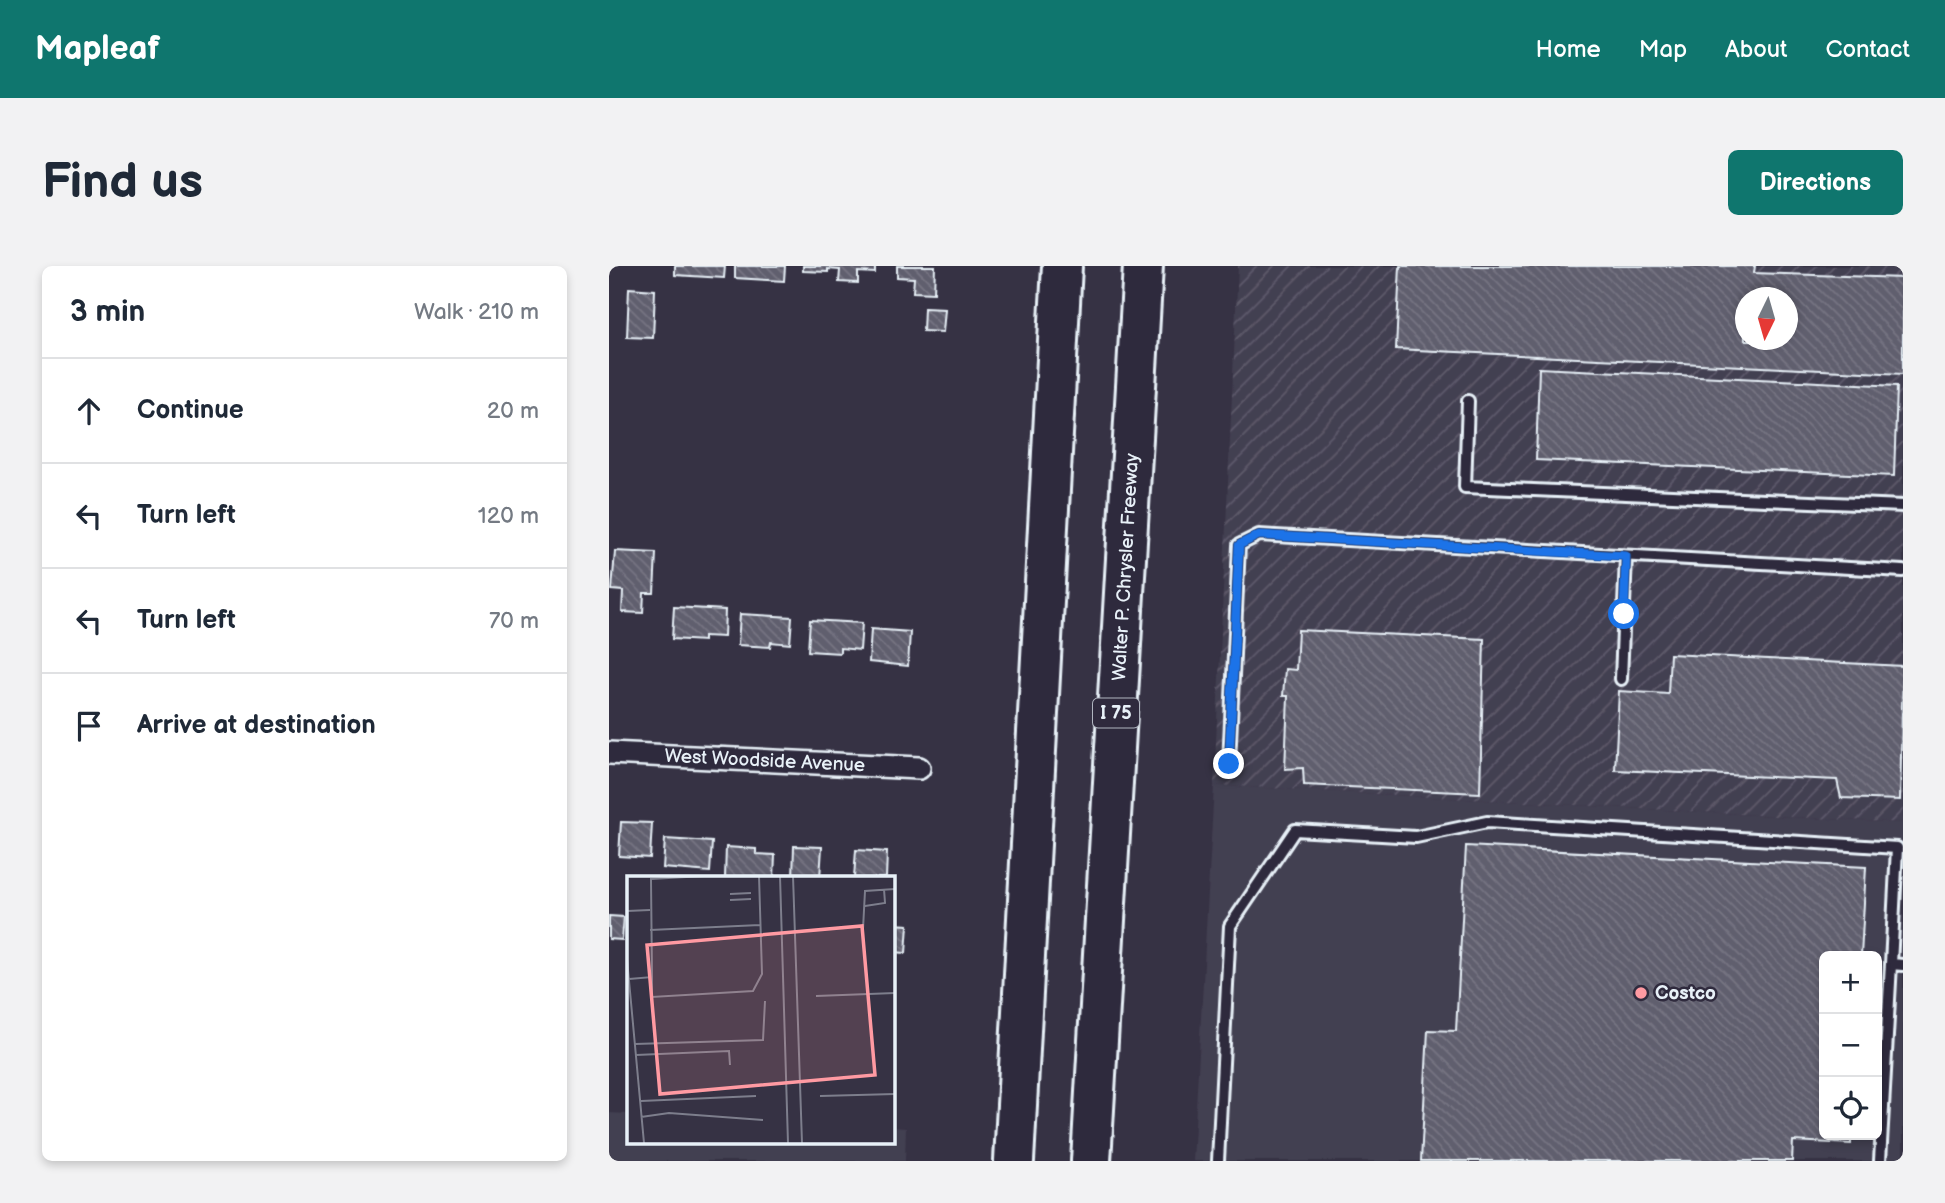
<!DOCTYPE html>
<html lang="en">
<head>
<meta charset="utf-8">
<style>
	:root { --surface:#fff; --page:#f2f2f3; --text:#1f2937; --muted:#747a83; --line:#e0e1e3; --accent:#0f766e }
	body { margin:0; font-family:"Balsamiq Sans",sans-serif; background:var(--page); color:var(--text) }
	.controls { position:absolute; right:21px; bottom:21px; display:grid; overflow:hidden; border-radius:10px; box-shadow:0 4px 10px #0003 }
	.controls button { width:63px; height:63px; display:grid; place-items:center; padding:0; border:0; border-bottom:2px solid var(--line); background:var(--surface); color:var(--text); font:35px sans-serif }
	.compass { position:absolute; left:1126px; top:21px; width:63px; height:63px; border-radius:50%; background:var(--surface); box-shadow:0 4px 10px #0003; rotate:185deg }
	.stop { position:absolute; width:21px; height:21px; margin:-16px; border:5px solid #1a73e8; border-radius:50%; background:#fff }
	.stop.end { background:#1a73e8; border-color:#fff; box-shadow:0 2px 7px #0008 }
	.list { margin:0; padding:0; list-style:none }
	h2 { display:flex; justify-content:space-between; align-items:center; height:91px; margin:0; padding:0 28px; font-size:30px }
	h2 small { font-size:23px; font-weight:400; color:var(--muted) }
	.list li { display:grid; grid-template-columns:46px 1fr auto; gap:21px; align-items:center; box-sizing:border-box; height:105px; padding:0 28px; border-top:2px solid var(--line) }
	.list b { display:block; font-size:26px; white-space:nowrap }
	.list em { font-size:23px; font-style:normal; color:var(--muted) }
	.icon { flex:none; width:38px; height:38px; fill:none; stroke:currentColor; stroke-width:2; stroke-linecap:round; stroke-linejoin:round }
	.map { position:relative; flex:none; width:1294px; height:895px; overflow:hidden; border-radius:10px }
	header { display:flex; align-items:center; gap:42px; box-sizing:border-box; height:98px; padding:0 35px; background:var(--accent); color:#fff }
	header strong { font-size:33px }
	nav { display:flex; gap:38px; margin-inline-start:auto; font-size:24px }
	.intro { display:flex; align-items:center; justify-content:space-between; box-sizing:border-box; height:168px; padding:0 42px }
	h1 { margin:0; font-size:49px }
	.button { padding:18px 32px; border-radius:10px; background:var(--accent); color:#fff; font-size:24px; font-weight:700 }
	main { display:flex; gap:42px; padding:0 42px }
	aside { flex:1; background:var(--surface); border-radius:10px; box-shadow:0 4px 10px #0003 }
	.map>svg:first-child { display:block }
	.built { fill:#433f51; fill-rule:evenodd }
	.industrial { fill:url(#industrial-furrows); fill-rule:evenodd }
	.building { fill:url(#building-back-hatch); stroke:#e8f1f8; stroke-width:2; fill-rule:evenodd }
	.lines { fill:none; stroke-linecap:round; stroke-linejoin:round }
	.lane-casing { stroke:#e8f1f8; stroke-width:16 }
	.street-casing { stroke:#e8f1f8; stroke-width:26 }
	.highway-casing { stroke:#e8f1f8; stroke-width:44 }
	.lane { stroke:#2f2a3d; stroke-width:10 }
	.street { stroke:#2f2a3d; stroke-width:21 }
	.highway { stroke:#2f2a3d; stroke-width:38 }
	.route { stroke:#1a73e8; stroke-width:9 }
	.poi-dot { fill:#ff9aa2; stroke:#2f2a3d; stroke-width:2.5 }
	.labels { text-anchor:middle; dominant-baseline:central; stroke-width:5; stroke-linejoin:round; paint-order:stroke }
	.shield { fill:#2f2a3d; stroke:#b0b5c0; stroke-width:2 }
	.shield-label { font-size:18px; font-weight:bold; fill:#e8f1f8 }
	.street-label { font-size:19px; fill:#e8f1f8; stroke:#2f2a3d }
	.poi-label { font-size:19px; font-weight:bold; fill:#e8f1f8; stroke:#2f2a3d; text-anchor:start }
	.inset-road { fill:none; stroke:#7d7e8c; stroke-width:2 }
	.view { fill:#ff9aa2; fill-opacity:0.15; stroke:#ff9aa2; stroke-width:3.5 }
	.inset-edge { fill:none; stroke:#e8f1f8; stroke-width:3.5 }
</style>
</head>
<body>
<header>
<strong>Mapleaf</strong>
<nav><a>Home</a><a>Map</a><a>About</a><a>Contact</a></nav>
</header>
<div class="intro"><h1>Find us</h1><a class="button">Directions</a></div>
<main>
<aside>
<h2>3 min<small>Walk · 210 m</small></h2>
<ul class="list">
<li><svg class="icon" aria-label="ahead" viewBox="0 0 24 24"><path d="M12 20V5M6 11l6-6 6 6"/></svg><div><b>Continue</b></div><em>20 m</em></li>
<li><svg class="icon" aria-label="left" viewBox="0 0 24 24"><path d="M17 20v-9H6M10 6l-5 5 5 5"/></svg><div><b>Turn left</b></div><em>120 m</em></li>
<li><svg class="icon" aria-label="left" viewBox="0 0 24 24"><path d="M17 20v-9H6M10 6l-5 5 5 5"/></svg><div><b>Turn left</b></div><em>70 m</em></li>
<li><svg class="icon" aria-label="arrive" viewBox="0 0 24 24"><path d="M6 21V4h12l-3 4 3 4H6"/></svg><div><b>Arrive at destination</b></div></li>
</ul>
</aside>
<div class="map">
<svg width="1294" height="895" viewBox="0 0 1294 895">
	<defs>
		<pattern id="industrial-furrows" width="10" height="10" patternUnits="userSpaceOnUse" patternTransform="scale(1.75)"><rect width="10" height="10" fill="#433f51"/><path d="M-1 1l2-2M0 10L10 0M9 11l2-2" fill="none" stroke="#5e5b6b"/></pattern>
		<pattern id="building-back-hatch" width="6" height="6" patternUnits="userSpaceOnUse" patternTransform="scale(1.75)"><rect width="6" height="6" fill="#605e6e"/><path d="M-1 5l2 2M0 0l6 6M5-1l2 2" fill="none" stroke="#777683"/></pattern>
	</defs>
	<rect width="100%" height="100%" fill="#363244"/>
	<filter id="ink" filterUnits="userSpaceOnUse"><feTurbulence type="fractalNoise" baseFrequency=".0143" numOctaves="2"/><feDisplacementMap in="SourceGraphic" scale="14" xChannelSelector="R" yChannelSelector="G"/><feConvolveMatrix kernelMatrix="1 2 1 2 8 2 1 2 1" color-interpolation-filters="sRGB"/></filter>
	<g filter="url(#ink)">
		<path class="built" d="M605 519 1294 557V895H584ZM1215 690H1268V869H1215Z
			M0 847 19 848V876H284V861L297 862 296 895H0Z"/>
		<path class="industrial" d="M629 0H1294V557L605 519ZM1136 32H1178V74H1136Z"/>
		<path class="building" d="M66 0H116L115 12 66 9Z
			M126 0H176L175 15 126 12Z
			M194 0H266V7L249 6V17L230 16 231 4 219 3V6L194 5Z
			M288 0H326L325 27 304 26 305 12 288 11Z
			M791 0H1146L1145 7 1294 12V108L787 83ZM1136 32H1178V74H1136Z
			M20 22 46 24 44 72 18 71Z
			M315 42 336 43 334 66 314 65Z
			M930 102 1288 120 1285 210 927 194Z
			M6 285 47 287 45 327H35L34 347 13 346 14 325 3 324Z
			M65 341 116 344 115 371 95 370V375L63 373Z
			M131 348 183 351 181 378 162 376 161 381 129 379Z
			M201 354 253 357 251 384 231 382V387L199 385Z
			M262 363 301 366 299 400 260 396Z
			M689 364 875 373 871 527 695 519 694 502 676 503 679 430H674L676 403 687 404Z
			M1061 388 1294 400 1291 534 1232 532 1228 514 1006 504 1010 425 1059 428Z
			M12 556 43 557 41 592 10 590Z
			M56 573 103 576 101 606 54 602Z
			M185 580 213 581 211 612H184Z
			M857 580 1257 601 1252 690H1215V869H1242V878L1184 875 1183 895H812L819 764 847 765Z
			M117 581 147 583V588L166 589 165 612H116Z
			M247 584 278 586 277 612H245Z
			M0 650 15 651 13 674 0 673Z
			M284 658 299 659 297 687 284 686Z"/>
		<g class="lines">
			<defs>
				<path id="lane" d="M859 135 856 221 1294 240
					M1012 413 1017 290
					M620 498 630 279 650 269 1294 305
					M609 895 621 660 686 564 807 571 878 556 1288 582 1282 698 1294 699
					M1271 895 1282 698"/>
				<g id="street">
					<path id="s1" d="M0 487 310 502"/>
				</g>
				<g id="highway">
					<path d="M405 895 453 0"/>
					<path id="s2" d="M482 895 534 0"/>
				</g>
			</defs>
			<use href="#lane" class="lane-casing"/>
			<use href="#street" class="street-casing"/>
			<use href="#highway" class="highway-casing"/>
			<use href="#lane" class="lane"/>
			<use href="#street" class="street"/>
			<use href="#highway" class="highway"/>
		</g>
	</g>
	<g class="lines" filter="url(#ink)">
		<path class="route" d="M620 498 630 279 650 269 1017 290 1015 348"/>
	</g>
	<circle class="poi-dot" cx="1032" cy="727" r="7"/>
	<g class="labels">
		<rect class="shield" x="484" y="432.5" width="46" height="29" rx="5"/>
		<g class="shield-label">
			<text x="507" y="447">I 75</text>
		</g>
		<g class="street-label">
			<text stroke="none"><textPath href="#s2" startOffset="595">Walter P. Chrysler Freeway</textPath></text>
			<text stroke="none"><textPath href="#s1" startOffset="156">West Woodside Avenue</textPath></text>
		</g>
		<g class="poi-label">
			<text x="1046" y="727">Costco</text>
		</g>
	</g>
	<g transform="translate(18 610)">
		<rect width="268" height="268" fill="#363244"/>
		<path class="inset-road" d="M153 0 161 267M166 0 175 267M103 18 124 17M103 24 124 23M238 30 258 27 257 13M0 35 23 34M236 53 238 15 268 13M23 54 133 49M0 83 17 267M25 101 24 3 77 0M2 103 25 101V121L126 115 135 98 132 0M189 120 268 117M8 168 136 164 138 125M9 179 102 175 103 189M193 220 268 218M14 225 129 220M14 241 42 237 136 244"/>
		<path class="view" d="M235 50 248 199 33 218 20 69Z"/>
		<rect width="268" height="268" class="inset-edge"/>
	</g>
</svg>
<div class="controls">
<button>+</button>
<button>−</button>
<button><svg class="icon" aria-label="locate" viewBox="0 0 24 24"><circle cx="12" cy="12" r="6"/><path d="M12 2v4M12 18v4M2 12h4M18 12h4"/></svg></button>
</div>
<svg class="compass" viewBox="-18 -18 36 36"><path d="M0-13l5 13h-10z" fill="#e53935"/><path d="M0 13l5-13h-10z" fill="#747a83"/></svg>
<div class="stop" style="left:1015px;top:348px"></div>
<div class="stop end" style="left:620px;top:498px"></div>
</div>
</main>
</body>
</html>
